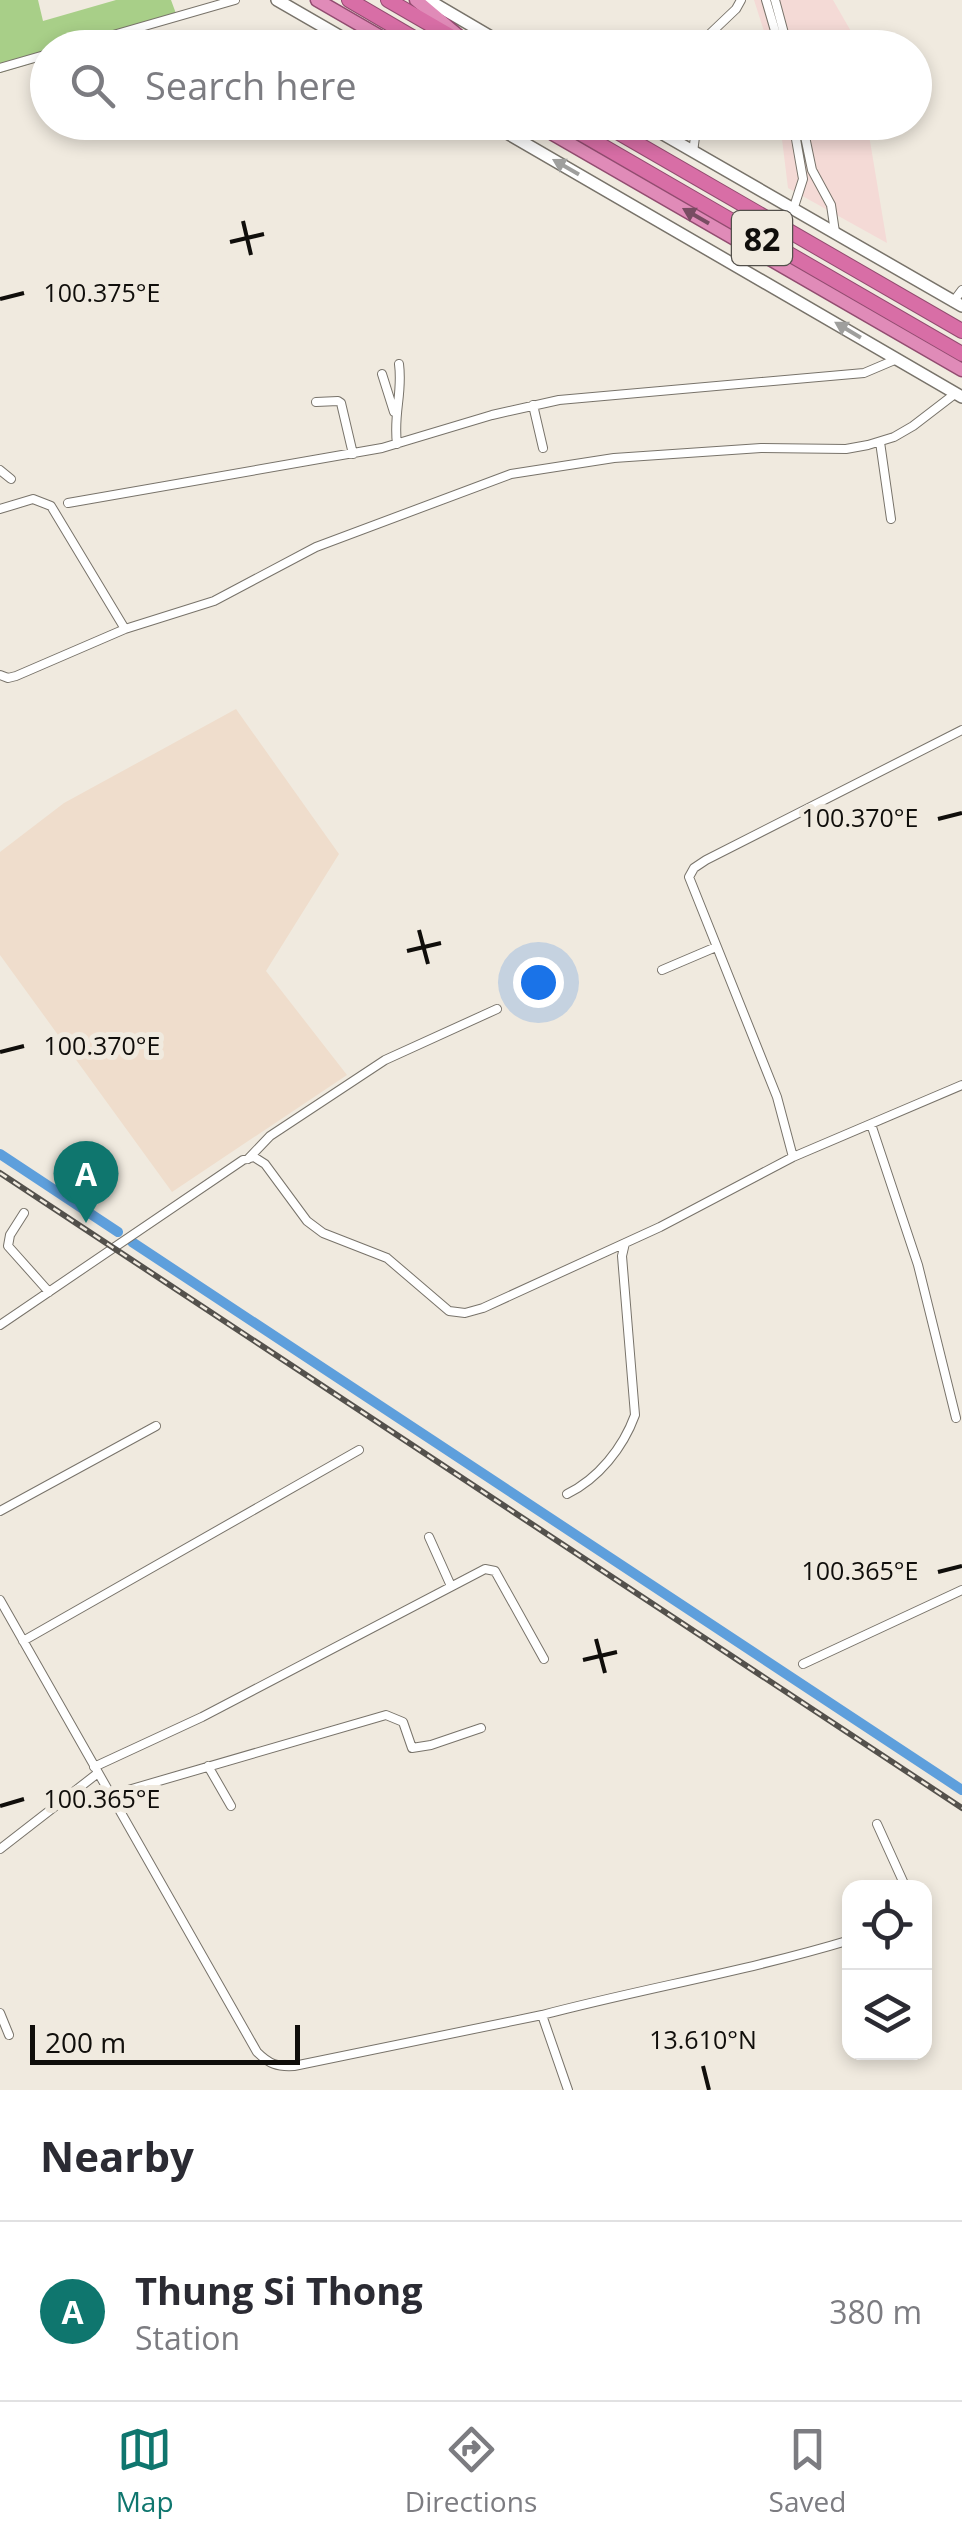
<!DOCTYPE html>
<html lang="en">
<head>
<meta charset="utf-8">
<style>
	:root { --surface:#fff; --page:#f7f7f7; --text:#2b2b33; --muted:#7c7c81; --line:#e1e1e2; --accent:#0f766e }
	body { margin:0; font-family:"Open Sans",sans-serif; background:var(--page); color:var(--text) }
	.controls { position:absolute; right:30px; bottom:30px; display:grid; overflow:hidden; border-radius:20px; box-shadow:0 5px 15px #0003 }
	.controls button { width:90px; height:90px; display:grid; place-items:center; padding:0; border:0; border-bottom:2px solid var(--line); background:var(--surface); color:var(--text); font:50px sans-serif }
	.scale { position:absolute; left:30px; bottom:25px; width:270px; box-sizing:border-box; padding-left:10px; border:5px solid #100e0b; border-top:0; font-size:28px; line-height:35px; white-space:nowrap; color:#100e0b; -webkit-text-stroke:8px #f0eadf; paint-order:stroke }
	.you { position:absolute; left:538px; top:982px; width:35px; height:35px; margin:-25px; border:8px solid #fff; border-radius:50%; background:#1a73e8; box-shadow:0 0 0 15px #1a73e833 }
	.badge { display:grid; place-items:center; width:65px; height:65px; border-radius:50%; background:var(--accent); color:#fff; font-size:32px; font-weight:700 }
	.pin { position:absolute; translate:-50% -82px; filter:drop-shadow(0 2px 5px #0008) }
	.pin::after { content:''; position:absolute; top:52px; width:35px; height:30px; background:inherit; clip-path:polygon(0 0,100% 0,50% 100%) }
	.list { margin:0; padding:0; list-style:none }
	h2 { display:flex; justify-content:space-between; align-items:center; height:130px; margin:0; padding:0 40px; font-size:42px }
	h2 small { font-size:32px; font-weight:400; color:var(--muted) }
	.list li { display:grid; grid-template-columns:65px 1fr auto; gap:30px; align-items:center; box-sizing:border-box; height:180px; padding:0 40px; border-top:2px solid var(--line) }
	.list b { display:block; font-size:38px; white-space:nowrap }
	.list p { margin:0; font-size:32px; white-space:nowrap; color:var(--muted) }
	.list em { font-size:32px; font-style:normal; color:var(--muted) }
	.icon { flex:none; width:55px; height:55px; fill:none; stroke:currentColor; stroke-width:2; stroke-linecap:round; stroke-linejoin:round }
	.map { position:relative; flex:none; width:962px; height:2090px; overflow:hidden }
	.search { position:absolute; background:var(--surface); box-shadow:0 5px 15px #0003; left:30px; right:30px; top:30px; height:110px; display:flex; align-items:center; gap:25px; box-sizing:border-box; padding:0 35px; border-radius:55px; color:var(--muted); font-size:38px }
	.sheet { height:310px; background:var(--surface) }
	nav { display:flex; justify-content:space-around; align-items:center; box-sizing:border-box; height:140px; border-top:2px solid var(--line); background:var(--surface); font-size:28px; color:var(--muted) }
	nav a { display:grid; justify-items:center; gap:5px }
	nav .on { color:var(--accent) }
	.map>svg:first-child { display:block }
	.commercial { fill:#f4dad6 }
	.industrial { fill:#efddcc }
	.green { fill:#a8cf88 }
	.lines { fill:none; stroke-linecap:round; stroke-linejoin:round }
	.canal { stroke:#5e9fdc; stroke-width:10 }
	.minor-casing { stroke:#78736a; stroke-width:10 }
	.secondary-casing { stroke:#78736a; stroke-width:14 }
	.trunk-casing { stroke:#924c70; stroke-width:15 }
	.motorway-casing { stroke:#924c70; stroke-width:16 }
	.minor { stroke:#fff; stroke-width:8 }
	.secondary { stroke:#fff; stroke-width:11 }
	.trunk { stroke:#e08bb8; stroke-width:12 }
	.motorway { stroke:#d86ea6; stroke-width:14 }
	.rail-casing { stroke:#54514c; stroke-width:6 }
	.rail { stroke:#f0eadf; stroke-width:2.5; stroke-dasharray:8; stroke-linecap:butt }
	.oneway { fill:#9f9f9d }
	.oneway2 { fill:#784c62 }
	.ticks { fill:none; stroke:#100e0b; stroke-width:4 }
	.labels { text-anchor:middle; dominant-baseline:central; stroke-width:10; stroke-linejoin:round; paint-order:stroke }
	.shield { fill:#f0eadf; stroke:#53504b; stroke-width:2.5 }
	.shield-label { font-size:32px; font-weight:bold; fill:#100e0b }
	.ticks-label { font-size:25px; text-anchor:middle; fill:#100e0b; stroke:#f0eadf; stroke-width:10; stroke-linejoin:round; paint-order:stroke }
</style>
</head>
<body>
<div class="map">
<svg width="962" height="2090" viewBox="0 0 962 2090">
	<rect width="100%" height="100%" fill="#f0eadf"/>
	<path class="commercial" d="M754 0H833L860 47H769Z
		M780 123H867L887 243 788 188Z"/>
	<path class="industrial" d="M236 709 339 854 266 971 347 1075 172 1192 0 955V852L64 803Z"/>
	<path class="green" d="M0 0H38L43 21 116 0H171L178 19 84 47 48 48 47 59 0 73Z"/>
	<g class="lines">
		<path class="canal" d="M0 1154 118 1232
			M132 1242 962 1790"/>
		<defs>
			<path id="minor" d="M766 0 780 48
				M775 0 788 48
				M68 48 235 0
				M695 48 736 9 741 0
				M0 68 48 54
				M802 122 812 170 831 205 835 232
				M693 152 697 122
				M793 210 803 179 793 122
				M953 302 962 290
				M382 374 394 412
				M316 402 338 401 341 403 353 454
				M533 405 543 448
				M880 442 891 519
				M397 444C393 413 403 394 399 364
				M0 470 11 479
				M68 503 382 448 492 415 559 400 864 373 897 359
				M0 509 33 499 51 506 125 629 214 601 316 547 511 474 614 458 761 448 846 449 868 445 894 437 913 426 956 393
				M0 675 8 678 16 676 125 629
				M662 970 716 947
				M871 1124 918 1265 956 1418
				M793 1157 777 1097 689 877 694 868 706 860 962 730
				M248 1159 270 1136 385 1060 497 1009
				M24 1213 10 1235 8 1246 49 1292
				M0 1325 243 1160 254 1157 265 1164 307 1221 323 1233 387 1258 449 1311 465 1313 483 1308 660 1227 793 1157 962 1085
				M567 1494C598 1479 623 1448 635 1415L622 1256 625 1243
				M0 1511 156 1426
				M429 1537 451 1586
				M0 1600 257 2052C269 2064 277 2067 294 2066L542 2015 568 2090
				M23 1641 359 1450
				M803 1664 962 1590
				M208 1766 231 1806
				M94 1767 202 1717 485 1569 495 1571 544 1659
				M111 1795 386 1715 403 1722 412 1748 431 1745 481 1728
				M877 1824 906 1888
				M0 1849 98 1773
				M0 2013 9 2035
				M542 2015C644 1988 748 1971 850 1940"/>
			<path id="secondary" d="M277 0 355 45
				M428 0 510 48
				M488 122 962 397
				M642 122 962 306"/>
			<path id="trunk" d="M317 0 400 48
				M416 0 460 37
				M348 42 371 48
				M532 122 962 370"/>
			<path id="motorway" d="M349 0 431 48
				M388 0 471 48
				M561 122 962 354
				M600 122 962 331"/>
		</defs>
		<use href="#minor" class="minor-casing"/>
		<use href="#secondary" class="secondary-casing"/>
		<use href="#trunk" class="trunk-casing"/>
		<use href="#motorway" class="motorway-casing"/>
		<use href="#minor" class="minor"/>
		<use href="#secondary" class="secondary"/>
		<use href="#trunk" class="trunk"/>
		<use href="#motorway" class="motorway"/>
		<defs>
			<path id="rail" d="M0 1173 962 1808"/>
		</defs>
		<use href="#rail" class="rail-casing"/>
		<use href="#rail" class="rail"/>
	</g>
	<defs><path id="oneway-solid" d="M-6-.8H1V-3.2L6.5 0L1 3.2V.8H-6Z" transform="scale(2.5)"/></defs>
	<g class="oneway">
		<use href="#oneway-solid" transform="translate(566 167) rotate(-150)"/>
		<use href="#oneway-solid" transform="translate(848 330) rotate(-149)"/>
	</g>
	<use class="oneway2" href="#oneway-solid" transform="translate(696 216) rotate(-150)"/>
	<path class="ticks" d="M243 221 251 255M230 242 264 234M0 299 24 293M938 819 962 813M419 930 428 964M407 951 441 943M0 1052 24 1046M938 1572 962 1566M596 1639 605 1673M583 1660 617 1652M0 1806 24 1799M703 2066 709 2090"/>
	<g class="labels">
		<rect class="shield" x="732" y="211" width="60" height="54" rx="8"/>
		<g class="shield-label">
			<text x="762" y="238">82</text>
		</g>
	</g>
	<g class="ticks-label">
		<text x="102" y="302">100.375°E</text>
		<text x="860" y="827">100.370°E</text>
		<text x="102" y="1055">100.370°E</text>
		<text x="860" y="1580">100.365°E</text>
		<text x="102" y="1808">100.365°E</text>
		<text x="703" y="2049">13.610°N</text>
	</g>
</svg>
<div class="controls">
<button><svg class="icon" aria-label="locate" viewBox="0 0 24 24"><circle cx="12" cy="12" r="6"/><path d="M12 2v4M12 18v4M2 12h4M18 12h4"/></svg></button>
<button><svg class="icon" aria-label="layers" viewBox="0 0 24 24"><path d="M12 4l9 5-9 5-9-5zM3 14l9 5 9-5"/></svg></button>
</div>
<div class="scale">200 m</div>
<div class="you"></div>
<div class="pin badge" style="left:86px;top:1223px">A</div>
<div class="search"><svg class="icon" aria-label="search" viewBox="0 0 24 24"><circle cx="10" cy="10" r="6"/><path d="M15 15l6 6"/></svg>Search here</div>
</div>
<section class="sheet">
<h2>Nearby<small></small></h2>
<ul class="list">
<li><span class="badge">A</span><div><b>Thung Si Thong</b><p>Station</p></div><em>380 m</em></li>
</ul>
</section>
<nav>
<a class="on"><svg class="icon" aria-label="map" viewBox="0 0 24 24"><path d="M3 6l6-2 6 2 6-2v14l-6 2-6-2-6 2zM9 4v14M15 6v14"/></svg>Map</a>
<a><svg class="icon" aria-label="directions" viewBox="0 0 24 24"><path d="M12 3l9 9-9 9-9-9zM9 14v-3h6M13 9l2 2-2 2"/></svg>Directions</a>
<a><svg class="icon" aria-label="saved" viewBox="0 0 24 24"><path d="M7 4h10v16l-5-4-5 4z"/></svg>Saved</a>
</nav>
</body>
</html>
